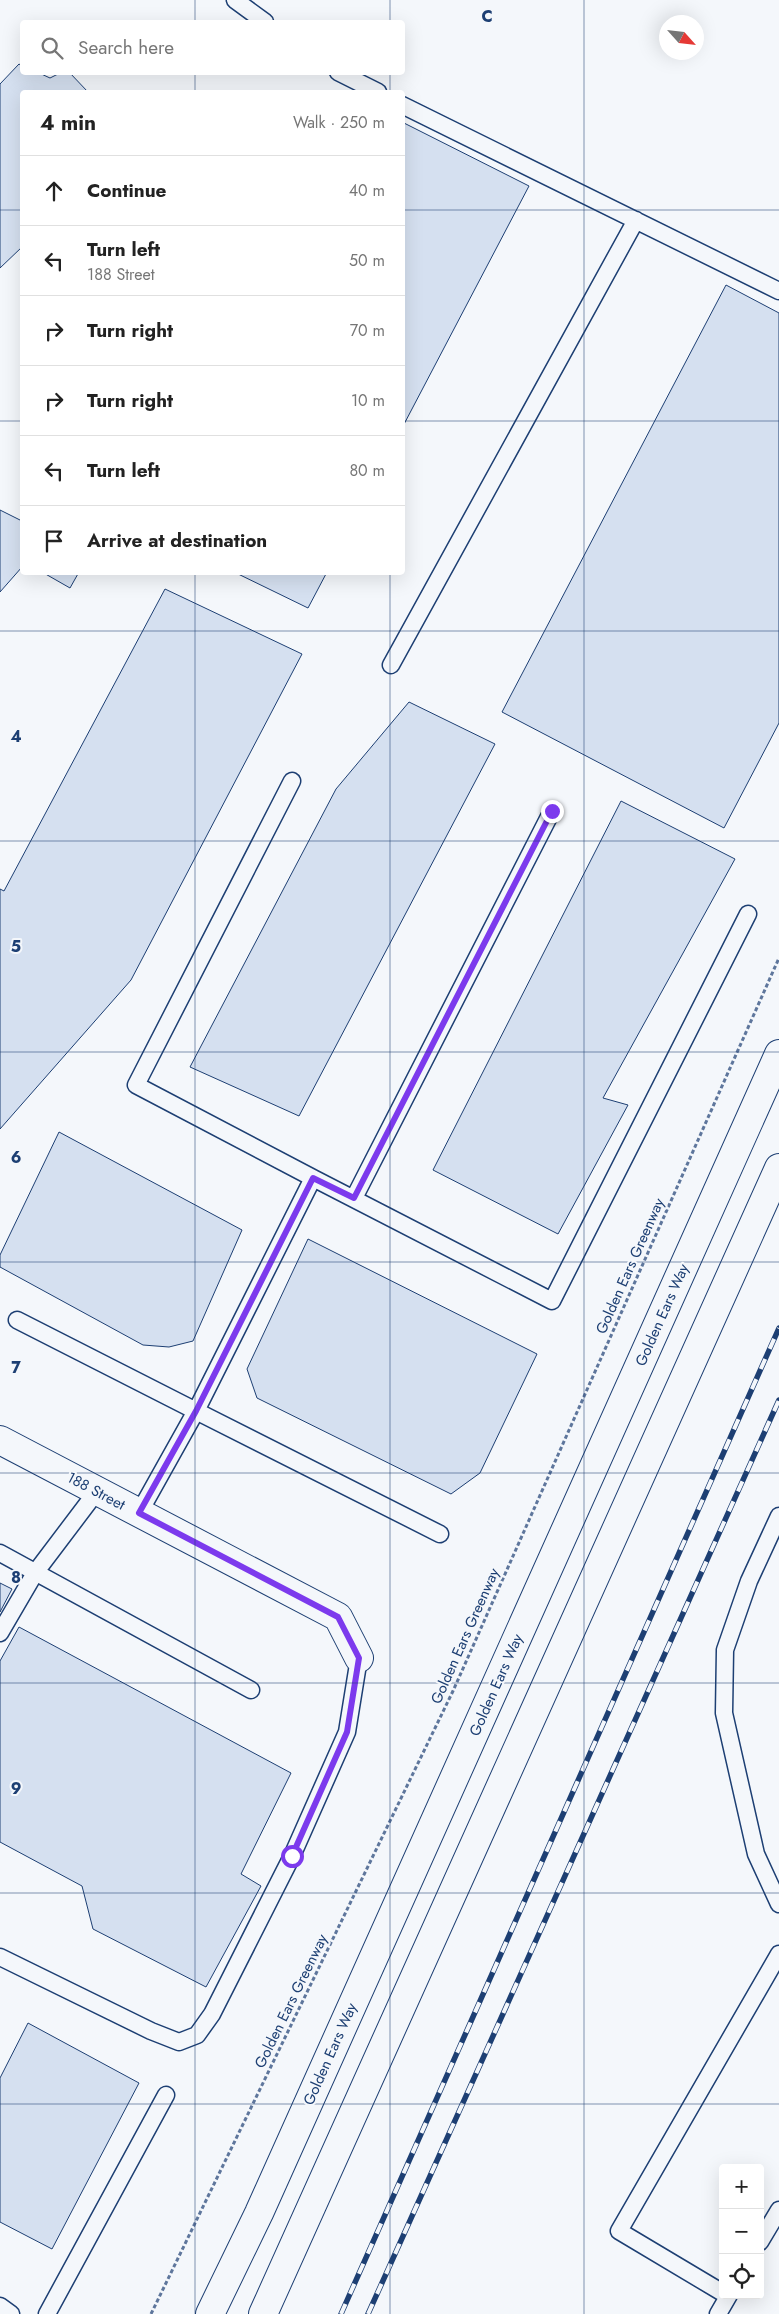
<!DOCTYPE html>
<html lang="en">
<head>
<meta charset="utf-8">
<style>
	:root { --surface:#fff; --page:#f2f2f2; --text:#222; --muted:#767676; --line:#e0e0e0 }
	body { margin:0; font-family:Jost,sans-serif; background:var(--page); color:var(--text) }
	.controls { position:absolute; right:15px; bottom:15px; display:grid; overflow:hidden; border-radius:5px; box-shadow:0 5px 20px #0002 }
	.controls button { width:45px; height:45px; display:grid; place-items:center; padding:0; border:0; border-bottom:1px solid var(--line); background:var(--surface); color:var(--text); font:25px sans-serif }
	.compass { position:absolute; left:659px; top:15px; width:45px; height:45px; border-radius:50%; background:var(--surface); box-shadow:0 5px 20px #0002; rotate:117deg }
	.stop { position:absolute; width:15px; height:15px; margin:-11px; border:4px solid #7c3aed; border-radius:50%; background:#fff }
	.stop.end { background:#7c3aed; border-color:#fff; box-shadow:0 1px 5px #0008 }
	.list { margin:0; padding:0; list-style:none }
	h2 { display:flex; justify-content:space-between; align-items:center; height:65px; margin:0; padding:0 20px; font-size:21px }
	h2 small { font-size:16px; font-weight:400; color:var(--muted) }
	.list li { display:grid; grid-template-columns:32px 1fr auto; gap:15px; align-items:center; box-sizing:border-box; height:70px; padding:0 20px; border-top:1px solid var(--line) }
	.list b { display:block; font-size:19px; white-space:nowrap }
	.list p { margin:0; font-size:16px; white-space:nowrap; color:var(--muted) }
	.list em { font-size:16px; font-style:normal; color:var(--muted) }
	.icon { flex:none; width:28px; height:28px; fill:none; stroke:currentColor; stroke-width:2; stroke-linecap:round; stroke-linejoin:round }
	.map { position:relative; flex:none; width:779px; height:2314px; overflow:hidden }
	.search { position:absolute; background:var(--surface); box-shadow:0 5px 20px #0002; left:20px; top:20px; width:385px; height:55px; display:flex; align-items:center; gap:12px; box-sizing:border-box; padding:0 18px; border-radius:5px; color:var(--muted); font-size:19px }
	.panel { position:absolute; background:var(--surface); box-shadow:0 5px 20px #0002; left:20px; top:90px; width:385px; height:485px; border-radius:5px }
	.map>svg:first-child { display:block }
	.building { fill:#d5e0f0; stroke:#1d3f73 }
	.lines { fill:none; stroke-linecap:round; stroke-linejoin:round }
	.service-casing { stroke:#1d3f73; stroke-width:19 }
	.minor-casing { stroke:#1d3f73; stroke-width:30 }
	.primary-casing { stroke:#1d3f73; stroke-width:30 }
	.path { stroke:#5e769c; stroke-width:3; stroke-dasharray:4 2.5; stroke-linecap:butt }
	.service { stroke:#f4f7fb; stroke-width:16 }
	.minor { stroke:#f4f7fb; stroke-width:28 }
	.primary { stroke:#f4f7fb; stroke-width:28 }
	.rail-casing { stroke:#1d3f73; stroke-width:5.5 }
	.rail { stroke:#f4f7fb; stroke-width:4; stroke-dasharray:11; stroke-linecap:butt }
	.route { stroke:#7c3aed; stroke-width:6 }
	.grid { fill:none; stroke:#1d3f73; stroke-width:1; stroke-opacity:0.55 }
	.labels { text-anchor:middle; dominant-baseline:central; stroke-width:4; stroke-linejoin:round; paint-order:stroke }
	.street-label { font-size:15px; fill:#1d3f73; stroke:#f4f7fb }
	.grid-label { font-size:16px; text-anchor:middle; font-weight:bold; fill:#1d3f73; stroke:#f4f7fb; stroke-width:4; stroke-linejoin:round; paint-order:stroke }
</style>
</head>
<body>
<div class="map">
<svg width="779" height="2314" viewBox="0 0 779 2314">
	<rect width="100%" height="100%" fill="#f4f7fb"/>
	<path class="building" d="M19 64 22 66V72H37L50 78 62 72H69L88 92H22V247L0 268V84Z
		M402 122 529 186 402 428Z
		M726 285 779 313V723L724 828 502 712Z
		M0 510 22 521V567L0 592Z
		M42 572H79L70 588Z
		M234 572H327L308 608Z
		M165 589 302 654 131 980 0 1129V889L4 891Z
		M409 702 495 744 299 1116 190 1067 336 789Z
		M621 801 735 859 603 1098 628 1105 558 1234 433 1170Z
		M59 1132 242 1230 193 1341 169 1347 143 1345 0 1267V1255Z
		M308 1239 537 1354 480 1473 451 1494 257 1398 247 1369Z
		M0 1583 12 1589 0 1612Z
		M19 1627 291 1773 241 1874 261 1886 206 1987 93 1929 82 1886 0 1842V1661Z
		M28 2023 139 2083 52 2249 0 2222V2078Z"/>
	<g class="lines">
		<defs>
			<path id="service" d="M235 0 265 22
				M338 72 378 92
				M402 105 779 291
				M391 665 636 220
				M292 781 136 1085 313 1178
				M354 1198 552 811
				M17 1320 196 1411 313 1178 552 1301 748 914
				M139 1513 196 1411 440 1534
				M779 1516 749 1581 725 1650 724 1713 756 1854 779 1904
				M0 1553 251 1690
				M0 1633 35 1573 97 1491
				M0 1957 151 2031 179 2042 197 2035 212 2014 292 1856 347 1732 359 1658
				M760 2242 779 2210
				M723 2293 619 2231 779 1954
				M0 2306 11 2314
				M47 2314 166 2095
				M718 2314 729 2295"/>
			<path id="minor" d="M0 1440 338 1617 359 1658"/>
			<path id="primary" d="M210 2314 259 2213 779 1054
				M263 2314 779 1168"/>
		</defs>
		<use href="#service" class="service-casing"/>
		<use href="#minor" class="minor-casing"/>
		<use href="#primary" class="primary-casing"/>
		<path class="path" d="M151 2314 453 1691 779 958"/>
		<use href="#service" class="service"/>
		<use href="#minor" class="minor"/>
		<use href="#primary" class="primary"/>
		<defs>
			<path id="rail" d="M341 2314 779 1328
				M368 2314 779 1400"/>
		</defs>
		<use href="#rail" class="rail-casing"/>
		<use href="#rail" class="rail"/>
	</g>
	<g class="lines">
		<path class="route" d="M292 1856 347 1732 359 1658 338 1617 139 1513 196 1411 313 1178 354 1198 552 811"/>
	</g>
	<path class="grid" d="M195 0V22M390 0V22M584 0V2314M195 72V92M390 72V92M0 210H22M402 210H779M0 421H22M402 421H779M195 572V2314M390 572V2314M0 631H779M0 841H779M0 1052H779M0 1262H779M0 1473H779M0 1683H779M0 1893H779M0 2104H779"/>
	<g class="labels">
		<g class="street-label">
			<text transform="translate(630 1266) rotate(-66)">Golden Ears Greenway</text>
			<text transform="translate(662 1315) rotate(-66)">Golden Ears Way</text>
			<text transform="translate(96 1491) rotate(28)">188 Street</text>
			<text transform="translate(465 1636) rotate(-66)">Golden Ears Greenway</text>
			<text transform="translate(496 1685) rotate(-66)">Golden Ears Way</text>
			<text transform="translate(291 2001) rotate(-64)">Golden Ears Greenway</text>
			<text transform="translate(330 2054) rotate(-66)">Golden Ears Way</text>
		</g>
	</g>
	<g class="grid-label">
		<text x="487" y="22">C</text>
		<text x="16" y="742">4</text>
		<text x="16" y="952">5</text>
		<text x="16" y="1163">6</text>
		<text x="16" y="1373">7</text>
		<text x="16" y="1583">8</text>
		<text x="16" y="1794">9</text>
	</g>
</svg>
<div class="controls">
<button>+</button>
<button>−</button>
<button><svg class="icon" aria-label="locate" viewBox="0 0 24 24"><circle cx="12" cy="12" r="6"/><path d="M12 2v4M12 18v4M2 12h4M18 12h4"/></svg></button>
</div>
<svg class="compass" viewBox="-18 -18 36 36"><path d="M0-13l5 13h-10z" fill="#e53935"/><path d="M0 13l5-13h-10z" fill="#767676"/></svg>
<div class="stop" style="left:292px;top:1856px"></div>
<div class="stop end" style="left:552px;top:811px"></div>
<div class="search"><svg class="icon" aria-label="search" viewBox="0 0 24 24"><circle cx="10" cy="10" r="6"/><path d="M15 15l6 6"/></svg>Search here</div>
<section class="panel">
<h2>4 min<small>Walk · 250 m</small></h2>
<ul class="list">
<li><svg class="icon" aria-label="ahead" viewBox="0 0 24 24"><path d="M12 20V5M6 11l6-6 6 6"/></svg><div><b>Continue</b></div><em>40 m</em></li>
<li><svg class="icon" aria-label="left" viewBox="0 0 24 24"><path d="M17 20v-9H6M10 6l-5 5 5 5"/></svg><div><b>Turn left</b><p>188 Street</p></div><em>50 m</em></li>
<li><svg class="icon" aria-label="right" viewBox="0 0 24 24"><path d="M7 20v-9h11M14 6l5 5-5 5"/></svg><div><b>Turn right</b></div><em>70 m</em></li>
<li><svg class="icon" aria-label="right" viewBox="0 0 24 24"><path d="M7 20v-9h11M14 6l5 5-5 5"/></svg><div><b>Turn right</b></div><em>10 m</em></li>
<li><svg class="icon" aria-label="left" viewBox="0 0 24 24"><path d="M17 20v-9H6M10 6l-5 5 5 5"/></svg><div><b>Turn left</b></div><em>80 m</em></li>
<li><svg class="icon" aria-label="arrive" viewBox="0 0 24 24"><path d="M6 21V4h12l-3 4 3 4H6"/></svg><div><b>Arrive at destination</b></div></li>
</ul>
</section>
</div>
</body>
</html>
